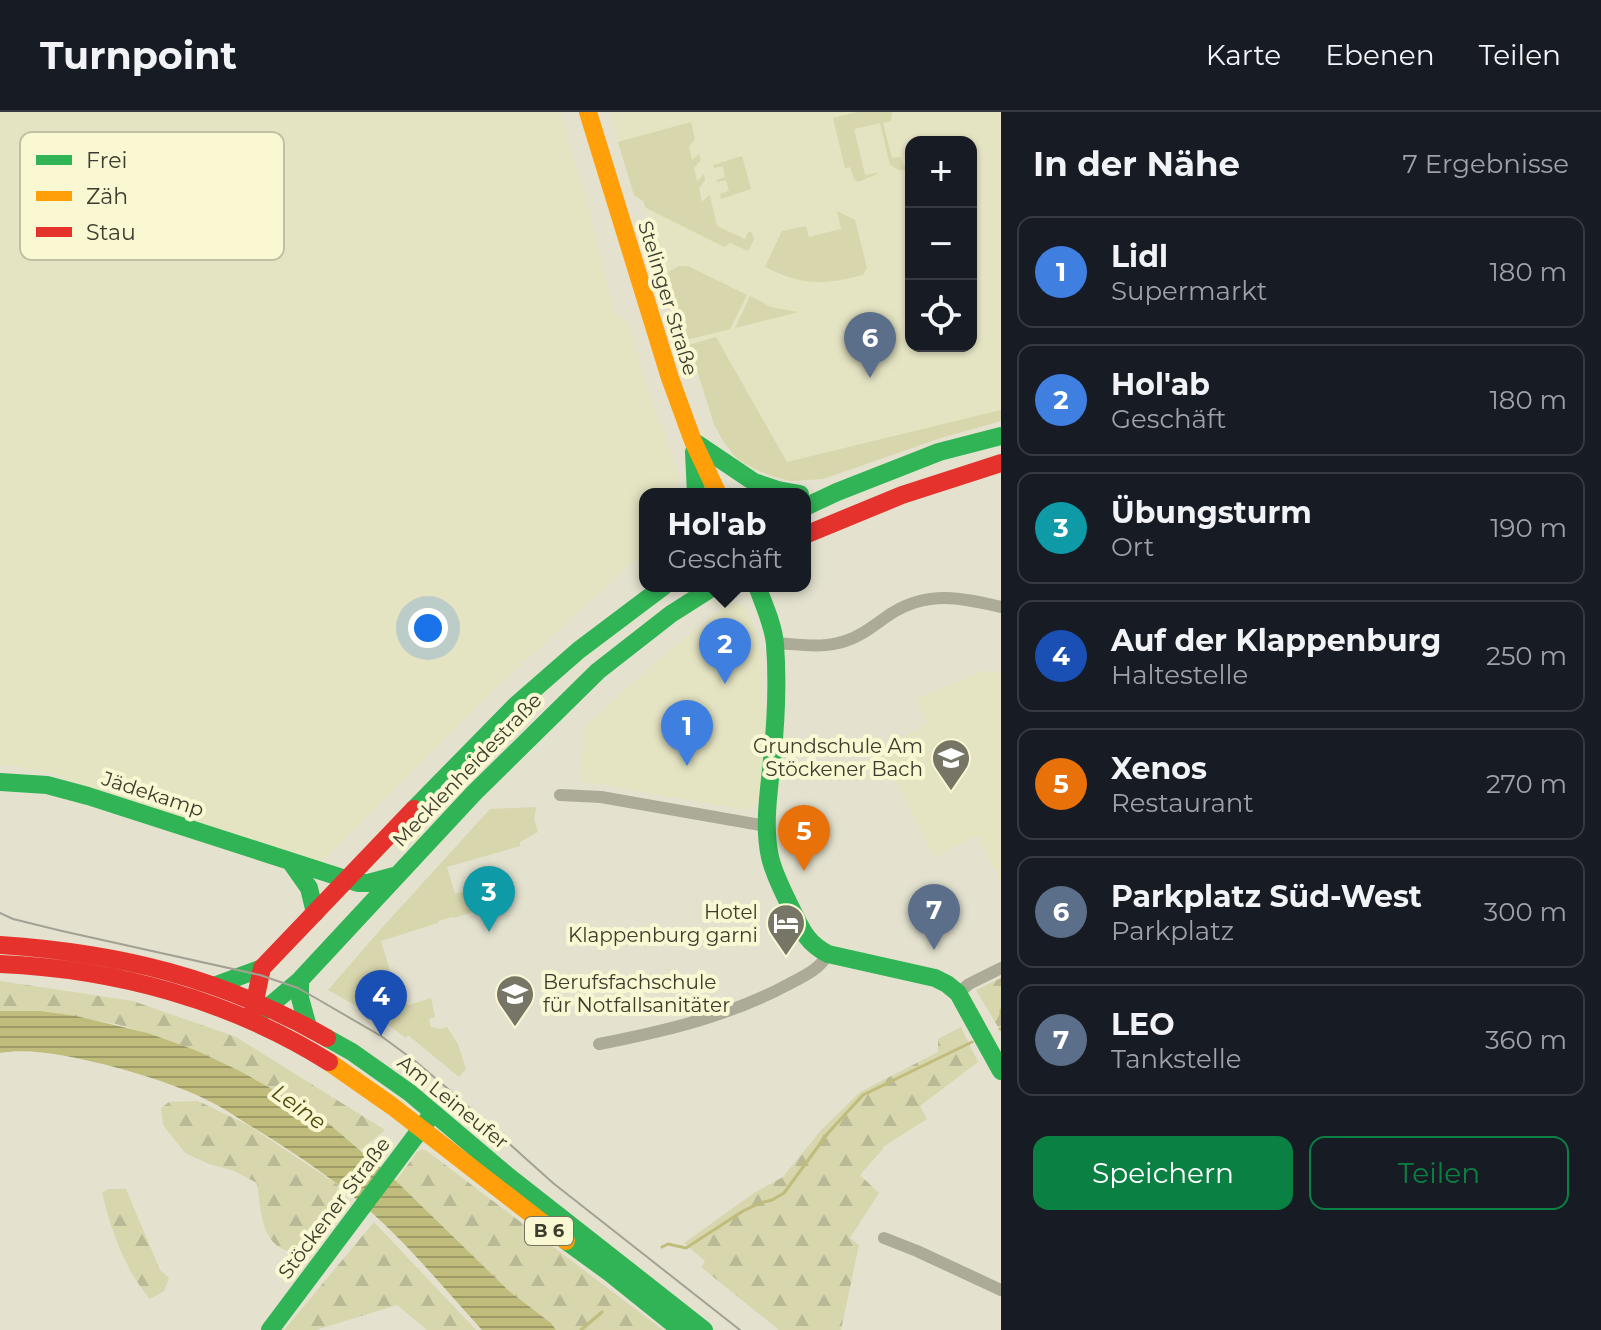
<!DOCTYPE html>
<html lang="de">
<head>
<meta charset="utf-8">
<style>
	:root { --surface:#171b24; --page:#242831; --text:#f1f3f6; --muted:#9ea1a6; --line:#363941; --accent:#0b8043 }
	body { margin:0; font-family:Montserrat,sans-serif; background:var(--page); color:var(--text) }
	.controls { position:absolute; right:24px; top:24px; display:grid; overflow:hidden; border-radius:16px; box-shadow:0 2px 6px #0004 }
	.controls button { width:72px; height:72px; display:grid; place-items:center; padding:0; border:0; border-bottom:2px solid var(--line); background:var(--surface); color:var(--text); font:40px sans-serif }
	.you { position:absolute; left:428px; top:516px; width:28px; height:28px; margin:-20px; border:6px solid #fff; border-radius:50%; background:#1a73e8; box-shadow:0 0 0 12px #1a73e833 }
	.badge { display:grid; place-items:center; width:52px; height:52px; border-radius:50%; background:var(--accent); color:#fff; font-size:26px; font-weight:700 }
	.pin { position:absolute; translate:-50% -66px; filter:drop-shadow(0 2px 4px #0008) }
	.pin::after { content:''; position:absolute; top:42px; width:28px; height:24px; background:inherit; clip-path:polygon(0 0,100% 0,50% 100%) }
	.popup { position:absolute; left:639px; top:376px; width:172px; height:104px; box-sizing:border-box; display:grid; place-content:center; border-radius:16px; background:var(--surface); filter:drop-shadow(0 2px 6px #0005); font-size:26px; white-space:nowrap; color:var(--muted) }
	.popup b { font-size:30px; color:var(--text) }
	.popup::after { content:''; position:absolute; left:50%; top:100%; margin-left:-16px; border:16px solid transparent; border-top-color:var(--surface) }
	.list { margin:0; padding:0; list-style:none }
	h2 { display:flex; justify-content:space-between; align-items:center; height:104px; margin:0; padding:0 32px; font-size:34px }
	h2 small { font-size:26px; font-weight:400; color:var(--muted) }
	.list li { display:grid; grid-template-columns:52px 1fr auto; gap:24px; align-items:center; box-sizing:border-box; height:112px; margin:0 16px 16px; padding:0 16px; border:2px solid var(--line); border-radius:16px }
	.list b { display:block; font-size:30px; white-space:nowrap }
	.list p { margin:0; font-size:26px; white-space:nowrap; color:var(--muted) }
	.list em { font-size:26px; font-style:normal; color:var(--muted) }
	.actions { display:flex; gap:16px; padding:24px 32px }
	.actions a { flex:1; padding:18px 0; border:2px solid var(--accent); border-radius:16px; text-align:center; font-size:28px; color:var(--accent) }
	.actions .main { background:var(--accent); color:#fff }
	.icon { flex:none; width:44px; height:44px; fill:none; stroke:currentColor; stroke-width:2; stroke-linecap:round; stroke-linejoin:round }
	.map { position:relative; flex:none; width:1001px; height:1218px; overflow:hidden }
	header { display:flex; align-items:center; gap:48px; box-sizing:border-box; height:112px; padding:0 40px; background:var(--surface); border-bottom:2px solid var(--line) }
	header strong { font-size:38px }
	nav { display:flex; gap:44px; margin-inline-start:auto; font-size:28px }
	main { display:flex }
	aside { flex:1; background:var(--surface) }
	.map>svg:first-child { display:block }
	.built { fill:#e4e3c2; fill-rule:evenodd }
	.grass { fill:#d8d6ad }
	.forest { fill:url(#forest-firs) }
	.water { fill:url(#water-rules) }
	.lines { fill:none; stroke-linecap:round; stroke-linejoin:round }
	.stream { stroke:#c0bc7c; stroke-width:3 }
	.street { stroke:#acab97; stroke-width:12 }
	.fast { stroke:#30b455; stroke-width:18 }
	.slow { stroke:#ff9f0a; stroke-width:18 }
	.jam { stroke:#e5322d; stroke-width:18 }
	.tram { stroke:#a3a193; stroke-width:2 }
	.labels { text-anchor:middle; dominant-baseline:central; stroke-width:8; stroke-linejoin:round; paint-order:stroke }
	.shield { fill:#f9f8d3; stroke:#757460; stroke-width:2 }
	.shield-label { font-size:18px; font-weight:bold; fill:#3d3c2e }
	.street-label { font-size:20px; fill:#3d3c2e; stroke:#f9f8d3 }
	.poi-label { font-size:20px; fill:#3d3c2e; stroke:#f9f8d3; text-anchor:end }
	.water-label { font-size:22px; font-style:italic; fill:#4e4a06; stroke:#f9f8d3 }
	.key { fill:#f9f8d3; stroke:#c1c0a2; stroke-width:2 }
	.key-label { font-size:22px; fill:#3d3c2e }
</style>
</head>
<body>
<header>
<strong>Turnpoint</strong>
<nav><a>Karte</a><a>Ebenen</a><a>Teilen</a></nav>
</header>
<main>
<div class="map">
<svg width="1001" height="1218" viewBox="0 0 1001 1218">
	<defs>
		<pattern id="forest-firs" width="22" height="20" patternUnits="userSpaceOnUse" patternTransform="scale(2)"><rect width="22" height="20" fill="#d8d6ad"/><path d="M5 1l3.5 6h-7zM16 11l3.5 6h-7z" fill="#bab995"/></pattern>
		<pattern id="water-rules" width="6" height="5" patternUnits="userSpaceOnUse" patternTransform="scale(2)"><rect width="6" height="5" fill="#c0bc7c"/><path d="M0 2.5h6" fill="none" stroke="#9d9a66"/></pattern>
	</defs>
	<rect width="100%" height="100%" fill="#e4e2cf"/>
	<path class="built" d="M0 0H560L588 90 615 201 630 211 642 258 679 364 676 382H645V439L497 575 322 750 100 679 55 663 11 653H0Z
		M609 0H1001V309L941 326 823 367 791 369 771 364 737 347 723 329 714 312 643 89 634 83ZM911 30H971V234H911Z
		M731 490 746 493 762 543 766 614 759 689 746 698 580 669 584 615 665 542Z
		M982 559 1001 560V770L977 724 934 746 879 637 928 611 916 587Z"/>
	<path class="grass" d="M858 0H892L891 9 883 11 892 46 900 45 904 54 911 53V58H899L890 53 880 11 854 17 865 63 876 61 877 62 858 70 854 67 850 55 845 56 833 6Z
		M691 10 695 27 689 35 692 48 699 42 701 48 694 56 697 69 704 62 705 68 699 77 702 90 709 83 710 84 717 114 745 127 749 119 752 121 754 127 748 139 730 131 724 135 646 96 643 89 634 83 618 30Z
		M742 44 751 77 721 87 720 82 729 79 726 68 717 70 716 68 725 65 723 54 714 56 713 53Z
		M837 99 855 108 867 156 863 163C822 173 804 174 765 155L782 119 806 114 809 125 841 117Z
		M679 154H688L747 183 730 217 690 227 688 226 667 163 670 159Z
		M750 184 771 195 798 200 735 216Z
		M716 225 787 350 1001 298V309L941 326 823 367 791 369 771 364 753 356 737 347 723 329 714 312 689 233Z
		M535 695 536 697 534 707 538 720 520 730V734L447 755 455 782 505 768 509 783 508 789 454 806 453 805 438 809V811L381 829 393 868 399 866 407 892 409 893 431 886 435 905 429 907 431 915 440 917 447 915 458 932 466 957 459 965 408 923 406 926 380 907 328 878 379 819 490 697Z"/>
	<path class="forest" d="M1001 866V920L976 878Z
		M0 869 133 889 236 925 385 1018 360 1038 328 1011 301 994 240 959 194 938 148 921 116 912 40 899H0Z
		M961 915 978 950 920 994 927 1007 883 1035V1037L860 1063 879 1081 850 1126 859 1133 841 1218H779L701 1155 705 1149 684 1131 754 1081 783 1065 821 1018 860 980 938 940V927Z
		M198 989 248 1013 338 1073 336 1087 326 1101 314 1113 305 1126 291 1140C260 1133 261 1097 257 1071L234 1059 209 1052 185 1041 163 1013 161 996 169 990Z
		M422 1037 427 1039 663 1218H556L551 1211 509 1179 396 1069 417 1040Z
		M108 1077H126L160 1158 169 1166 164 1179 150 1187C125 1158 111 1118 102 1081Z
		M374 1110 476 1218H427L397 1193 316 1218H284Z"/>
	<path class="water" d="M0 899H40L76 904 148 921 195 938 240 959 272 977 328 1011 396 1069 509 1179 551 1211 556 1218H482C449 1182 418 1144 382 1110 344 1074 300 1044 254 1016 241 1008 227 998 213 991 179 973 140 962 103 952 73 945 30 935 0 941Z"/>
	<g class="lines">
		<path class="stream" d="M1001 898V904
			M1000 917H1001
			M662 1135 668 1132 686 1136 743 1099 760 1091 772 1088 784 1081 828 1021 863 983 972 930
			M581 1218 602 1200"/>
		<path class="street" d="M775 531C796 532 818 536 838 531 859 527 875 512 892 501 929 478 962 486 1001 495
			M560 683 601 685 766 714
			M958 881 969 872 1001 856
			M599 932C665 919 730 904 789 872 804 864 819 858 828 842
			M884 1126 917 1139 1001 1178"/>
		<path class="fast" d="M696 331 754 370 778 378 800 382
			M694 340 696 382
			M805 395 837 380 939 340 1001 324
			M757 474C764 493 773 512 775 532 778 571 776 610 772 648 769 680 763 713 770 745 774 763 783 779 791 796 801 816 806 831 828 842L935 866 947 872 958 881 1001 959
			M0 670 47 673 88 684 358 771H368L394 764
			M414 697 516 593 579 538 664 474
			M290 749 309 776 315 801
			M300 868V886L308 915
			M214 874 262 856
			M260 902 300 868 474 681 598 559 671 502 715 474
			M327 926 352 940 410 981 508 1064 704 1218
			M566 1129 610 1161 681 1218
			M270 1218 429 1006"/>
		<path class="slow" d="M588 0 670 266 693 329 718 382
			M329 950 392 994 566 1129"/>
		<path class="jam" d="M805 423 902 383 1001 351
			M0 833C120 841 222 866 327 926
			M0 852C116 857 230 888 329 950
			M252 903 262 856 414 697"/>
		<path class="tram" d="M0 801 13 807 62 819 260 863 298 876 319 888 381 924 415 949 454 982 553 1071 740 1218"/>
	</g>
	<defs>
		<symbol id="school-pin" viewBox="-11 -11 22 30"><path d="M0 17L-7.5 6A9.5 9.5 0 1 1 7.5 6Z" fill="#777666" stroke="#f9f8d3"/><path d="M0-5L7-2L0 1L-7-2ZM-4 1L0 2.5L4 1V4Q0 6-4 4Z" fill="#fff"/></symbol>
		<symbol id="hotel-pin" viewBox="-11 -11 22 30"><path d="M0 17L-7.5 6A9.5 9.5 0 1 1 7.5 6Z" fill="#777666" stroke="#f9f8d3"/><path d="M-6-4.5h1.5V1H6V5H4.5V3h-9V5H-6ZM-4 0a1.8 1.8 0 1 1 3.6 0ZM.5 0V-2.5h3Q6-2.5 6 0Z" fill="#fff"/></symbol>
		<symbol id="university-pin" viewBox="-11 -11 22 30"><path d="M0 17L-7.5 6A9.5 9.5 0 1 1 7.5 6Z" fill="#777666" stroke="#f9f8d3"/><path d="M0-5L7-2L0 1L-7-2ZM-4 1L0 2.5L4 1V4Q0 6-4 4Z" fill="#fff"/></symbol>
	</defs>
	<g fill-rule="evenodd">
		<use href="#school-pin" x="929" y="624" width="44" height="60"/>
		<use href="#hotel-pin" x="764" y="789" width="44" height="60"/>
		<use href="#university-pin" x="493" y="860" width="44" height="60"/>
	</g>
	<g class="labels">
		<rect class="shield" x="525" y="1105" width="48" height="28" rx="6"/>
		<g class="shield-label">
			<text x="549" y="1119">B 6</text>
		</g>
		<g class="street-label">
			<text transform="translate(668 186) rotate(73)">Stelinger Straße</text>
			<text transform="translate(467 658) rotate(-46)">Mecklenheidestraße</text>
			<text transform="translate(153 682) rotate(18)">Jädekamp</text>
			<text transform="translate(453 990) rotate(39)">Am Leineufer</text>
			<text transform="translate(334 1096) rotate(-53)">Stöckener Straße</text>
		</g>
		<g class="poi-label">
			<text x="923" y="634">Grundschule Am<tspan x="923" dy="23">Stöckener Bach</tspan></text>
			<text x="758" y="800">Hotel<tspan x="758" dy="23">Klappenburg garni</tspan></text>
			<text x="543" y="870" text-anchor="start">Berufsfachschule<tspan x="543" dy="23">für Notfallsanitäter</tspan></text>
		</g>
		<g class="water-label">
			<text transform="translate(299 995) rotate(36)">Leine</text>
		</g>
	</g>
	<rect x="20" y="20" width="264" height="128" rx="12" class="key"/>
	<rect x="36" y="43" width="36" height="10" fill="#30b455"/>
	<rect x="36" y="79" width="36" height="10" fill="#ff9f0a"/>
	<rect x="36" y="115" width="36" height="10" fill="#e5322d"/>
	<g class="key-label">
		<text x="86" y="56">Frei</text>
		<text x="86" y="92">Zäh</text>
		<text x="86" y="128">Stau</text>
	</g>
</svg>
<div class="controls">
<button>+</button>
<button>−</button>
<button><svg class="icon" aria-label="locate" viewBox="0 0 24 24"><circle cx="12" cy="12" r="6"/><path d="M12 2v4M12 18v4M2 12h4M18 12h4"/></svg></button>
</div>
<div class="you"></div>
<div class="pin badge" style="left:687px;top:654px;background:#3f7fe0">1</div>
<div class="pin badge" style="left:725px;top:572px;background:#3f7fe0">2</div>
<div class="popup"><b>Hol'ab</b>Geschäft</div>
<div class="pin badge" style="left:489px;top:820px;background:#0f9aa8">3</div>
<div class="pin badge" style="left:381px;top:924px;background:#1a4fb4">4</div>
<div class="pin badge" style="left:804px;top:759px;background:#e8710a">5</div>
<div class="pin badge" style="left:870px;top:266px;background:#5c6f8a">6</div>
<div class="pin badge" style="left:934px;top:838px;background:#5c6f8a">7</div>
</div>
<aside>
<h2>In der Nähe<small>7 Ergebnisse</small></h2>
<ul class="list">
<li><span class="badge" style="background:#3f7fe0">1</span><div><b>Lidl</b><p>Supermarkt</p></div><em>180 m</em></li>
<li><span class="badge" style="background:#3f7fe0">2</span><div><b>Hol'ab</b><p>Geschäft</p></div><em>180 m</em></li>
<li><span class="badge" style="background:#0f9aa8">3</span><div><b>Übungsturm</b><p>Ort</p></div><em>190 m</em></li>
<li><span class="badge" style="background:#1a4fb4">4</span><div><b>Auf der Klappenburg</b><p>Haltestelle</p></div><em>250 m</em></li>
<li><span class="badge" style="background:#e8710a">5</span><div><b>Xenos</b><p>Restaurant</p></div><em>270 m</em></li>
<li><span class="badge" style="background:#5c6f8a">6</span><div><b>Parkplatz Süd-West</b><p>Parkplatz</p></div><em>300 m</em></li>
<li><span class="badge" style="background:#5c6f8a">7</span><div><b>LEO</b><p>Tankstelle</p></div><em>360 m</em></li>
</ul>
<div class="actions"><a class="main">Speichern</a><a>Teilen</a></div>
</aside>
</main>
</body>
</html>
